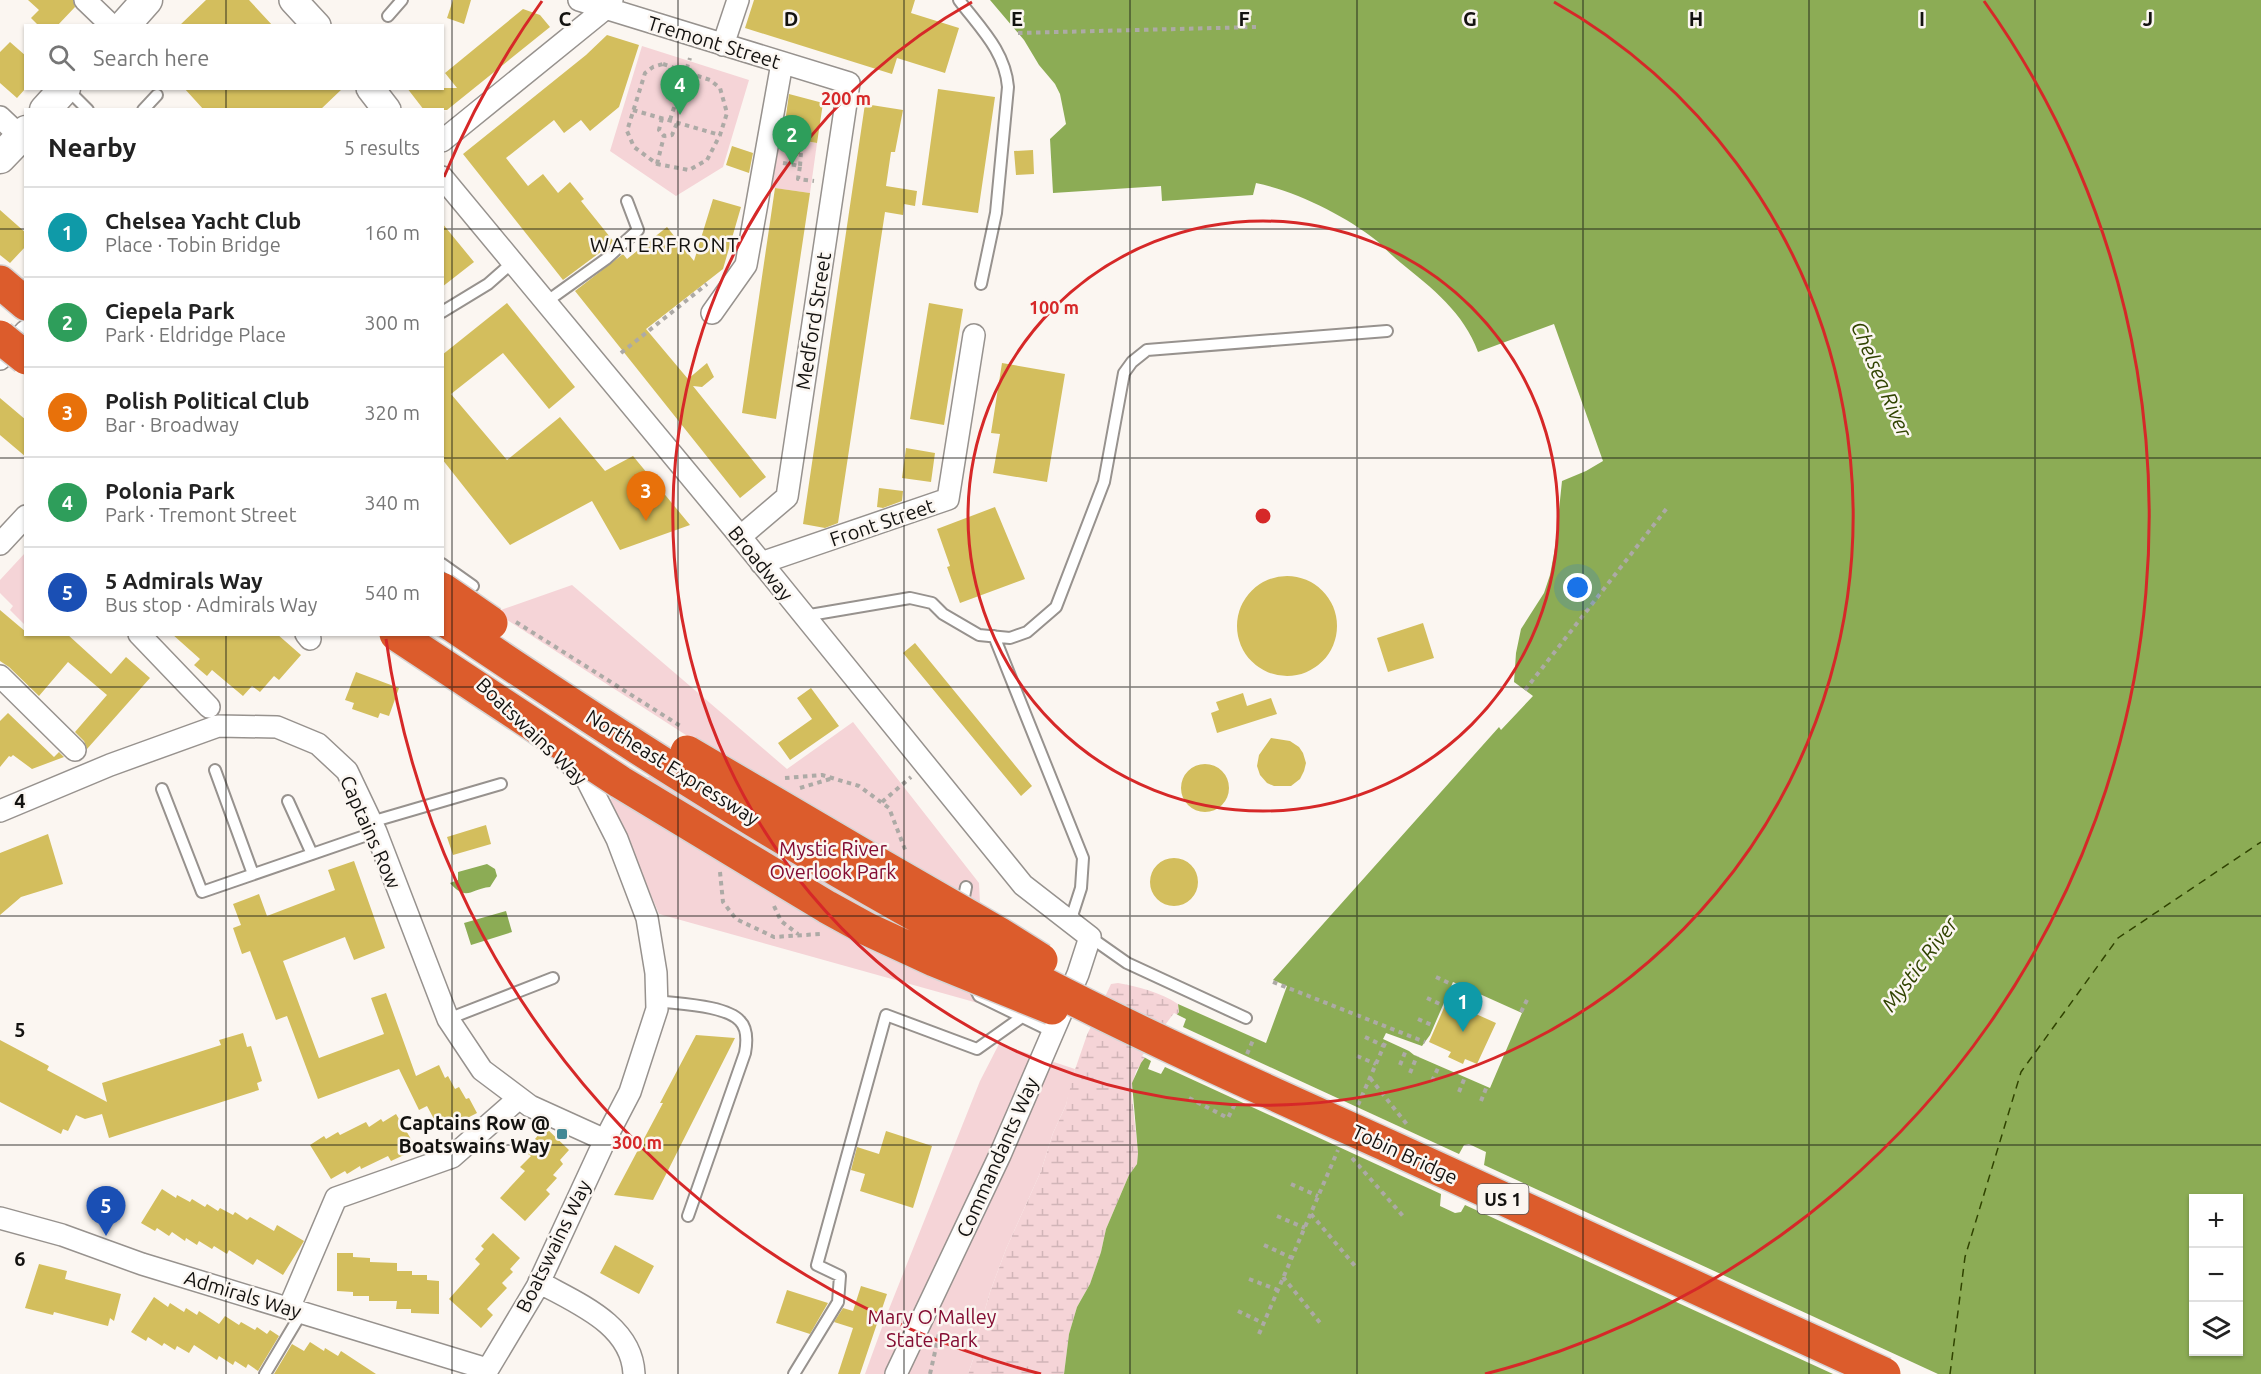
<!DOCTYPE html>
<html lang="en">
<head>
<meta charset="utf-8">
<style>
	:root { --surface:#fff; --page:#f2f2f2; --text:#222; --muted:#767676; --line:#e0e0e0; --accent:#438895 }
	body { margin:0; font-family:Ubuntu,sans-serif; background:var(--page); color:var(--text) }
	.controls { position:absolute; right:18px; bottom:18px; display:grid; overflow:hidden; border-radius:0px; box-shadow:0 2px 4px #0004 }
	.controls button { width:54px; height:54px; display:grid; place-items:center; padding:0; border:0; border-bottom:2px solid var(--line); background:var(--surface); color:var(--text); font:30px sans-serif }
	.you { position:absolute; left:1578px; top:588px; width:21px; height:21px; margin:-15px; border:4px solid #fff; border-radius:50%; background:#1a73e8; box-shadow:0 0 0 9px #1a73e833 }
	.badge { display:grid; place-items:center; width:39px; height:39px; border-radius:50%; background:var(--accent); color:#fff; font-size:20px; font-weight:700 }
	.pin { position:absolute; translate:-50% -50px; filter:drop-shadow(0 2px 3px #0008) }
	.pin::after { content:''; position:absolute; top:32px; width:21px; height:18px; background:inherit; clip-path:polygon(0 0,100% 0,50% 100%) }
	.list { margin:0; padding:0; list-style:none }
	h2 { display:flex; justify-content:space-between; align-items:center; height:78px; margin:0; padding:0 24px; font-size:26px }
	h2 small { font-size:20px; font-weight:400; color:var(--muted) }
	.list li { display:grid; grid-template-columns:39px 1fr auto; gap:18px; align-items:center; box-sizing:border-box; height:90px; padding:0 24px; border-top:2px solid var(--line) }
	.list b { display:block; font-size:22px; white-space:nowrap }
	.list p { margin:0; font-size:20px; white-space:nowrap; color:var(--muted) }
	.list em { font-size:20px; font-style:normal; color:var(--muted) }
	.icon { flex:none; width:33px; height:33px; fill:none; stroke:currentColor; stroke-width:2; stroke-linecap:round; stroke-linejoin:round }
	.map { position:relative; flex:none; width:2261px; height:1374px; overflow:hidden }
	.search { position:absolute; background:var(--surface); box-shadow:0 2px 4px #0004; left:24px; top:24px; width:420px; height:66px; display:flex; align-items:center; gap:15px; box-sizing:border-box; padding:0 21px; border-radius:0px; color:var(--muted); font-size:22px }
	.panel { position:absolute; background:var(--surface); box-shadow:0 2px 4px #0004; left:24px; top:108px; width:420px; height:528px; border-radius:0px }
	.map>svg:first-child { display:block }
	.wetland { fill:url(#wetland-marsh) }
	.park { fill:#f5d4d7 }
	.water { fill:#8cac55; fill-rule:evenodd }
	.pier { fill:#fbf6f1 }
	.lines { fill:none; stroke-linecap:round; stroke-linejoin:round }
	.ferry { stroke:#304300; stroke-width:1.5; stroke-dasharray:8 6; stroke-linecap:butt }
	.building { fill:#d3be5d }
	.service-casing { stroke:#97928e; stroke-width:14 }
	.minor-casing { stroke:#97928e; stroke-width:24 }
	.tertiary-casing { stroke:#97928e; stroke-width:30 }
	.secondary-casing { stroke:#97928e; stroke-width:33 }
	.motorway-casing { stroke:#d5d4d4; stroke-width:36 }
	.path { stroke:#adaaa6; stroke-width:4; stroke-dasharray:4.5 4.5; stroke-linecap:butt }
	.service { stroke:#fff; stroke-width:10 }
	.minor { stroke:#fff; stroke-width:21 }
	.tertiary { stroke:#fff; stroke-width:27 }
	.secondary { stroke:#fff; stroke-width:30 }
	.motorway { stroke:#dc5c2c; stroke-width:33 }
	.motorway-bridge-casing { stroke:#d5d4d4; stroke-width:36; stroke-linecap:butt }
	.motorway-bridge { stroke:#dc5c2c; stroke-width:33 }
	.grid { fill:none; stroke:#131210; stroke-width:1.5; stroke-opacity:0.55 }
	.ring { fill:none; stroke:#d62828; stroke-width:3 }
	.poi-dot { fill:#438895; stroke:#fbf6f1; stroke-width:2 }
	.labels { text-anchor:middle; dominant-baseline:central; stroke-width:5; stroke-linejoin:round; paint-order:stroke }
	.shield { fill:#fbf6f1; stroke:#595654; stroke-width:1.5 }
	.shield-label { font-size:18px; font-weight:bold; fill:#131210 }
	.street-label { font-size:20px; fill:#131210; stroke:#fbf6f1 }
	.park-label { font-size:20px; fill:#830c32; stroke:#fbf6f1 }
	.poi-label { font-size:20px; font-weight:bold; fill:#131210; stroke:#fbf6f1; text-anchor:end }
	.neighbourhood-label { font-size:21px; letter-spacing:1.5px; fill:#131210; stroke:#fbf6f1 }
	.water-label { font-size:21px; font-style:italic; fill:#304300; stroke:#fbf6f1 }
	.grid-label { font-size:20px; text-anchor:middle; font-weight:bold; fill:#131210; stroke:#fbf6f1; stroke-width:5; stroke-linejoin:round; paint-order:stroke }
	.centre { fill:#d62828; stroke:#fbf6f1; stroke-width:3 }
	.ring-label { font-size:18px; text-anchor:middle; font-weight:bold; fill:#d62828; stroke:#fbf6f1; stroke-width:5; stroke-linejoin:round; paint-order:stroke }
</style>
</head>
<body>
<div class="map">
<svg width="2261" height="1374" viewBox="0 0 2261 1374">
	<defs>
		<pattern id="wetland-marsh" width="20" height="14" patternUnits="userSpaceOnUse" patternTransform="scale(1.5)"><rect width="20" height="14" fill="#f5d4d7"/><path d="M1 5h8M5 5V1M11 12h8M15 12V8" fill="none" stroke="#d1b5b8"/></pattern>
	</defs>
	<rect width="100%" height="100%" fill="#fbf6f1"/>
	<path class="wetland" d="M1118 983C1139 987 1160 992 1178 1004L1179 1012 1136 1071 1133 1083 1132 1097 1138 1153 1137 1164 1129 1175 1106 1229 1101 1252 1090 1284 1077 1307 1069 1334 1064 1374H968L977 1348 978 1334 990 1292 1006 1249 1041 1171 1053 1133 1066 1105 1070 1084 1087 1035 1111 984Z"/>
	<path class="park" d="M642 46 749 80 723 167 676 196 610 151Z
		M774 136 817 143 810 193 767 187Z
		M25 553V625L10 610 13 606 0 593V580Z
		M572 585 787 769 853 722 979 883 985 1005 659 914 610 799 703 746 495 612Z
		M999 1044 1075 1069 1066 1105 1053 1133 1041 1171 1006 1249 990 1292 978 1334 977 1348 968 1374H865L885 1319 980 1081Z"/>
	<path class="water" d="M990 0H2261V1374H1064L1069 1334 1077 1307 1090 1284 1101 1252 1106 1229 1129 1175 1137 1164 1138 1153 1132 1083 1141 1063 1179 1012 1178 1004 1266 1043 1287 986 1273 980 1499 727 1501 730 1533 696 1514 682 1516 653 1521 629 1544 593 1550 575 1555 548 1562 481 1586 471 1603 461 1554 324 1478 352C1464 313 1432 288 1401 263 1392 256 1385 248 1377 241 1345 215 1295 191 1256 183L1253 195 1162 201 1161 186 1053 193 1050 139 1066 124 1060 94 1055 84 1039 65 1024 40ZM2194 1198H2238V1352H2194Z
		M487 864 495 869 497 876 490 887C470 889 467 902 450 883L458 880V872Z
		M506 911 512 932 471 945 464 923Z"/>
	<path class="pier" d="M1453 982 1522 1013 1490 1088 1414 1055 1409 1051 1383 1039 1386 1033 1422 1046 1430 1035Z
		M1174 1013 1186 1019 1183 1027 1459 1154 1464 1145 1469 1144 1486 1152 1484 1165 1938 1374H1833L1465 1205 1461 1212 1455 1213 1440 1206 1441 1194 1165 1067 1161 1074 1148 1069 1151 1061 1142 1056Z"/>
	<g class="lines">
		<path class="ferry" d="M1950 1374 1965 1257 2021 1072 2118 938 2261 842"/>
	</g>
	<path class="building" d="M28 0H73L75 7 57 26H39L31 18 39 10Z
		M206 0H249L273 26H179Z
		M453 0H471L464 24 447 18Z
		M754 0H915L911 13 959 28 945 73 897 58 892 74 745 28Z
		M523 9 540 15 550 27 447 110H424L407 88H457L445 73Z
		M607 35 639 45 619 107 590 131 581 120 564 133 554 120 506 158 528 186 543 174 558 193 570 182 584 199 581 201 614 242 563 280 463 154 586 55Z
		M10 42 26 56V88L17 98 0 83V52Z
		M184 88H343L320 110H204Z
		M938 89 995 97 978 213 922 205Z
		M789 94 823 103 817 143 783 137Z
		M865 104 903 110 895 152H891L886 186 917 191 915 206 904 204 903 215 885 212 838 523 825 528 803 524Z
		M732 146 753 153 749 173 726 165Z
		M1033 150 1034 174 1016 175 1014 151Z
		M775 188 810 193 776 419 742 413Z
		M713 199 741 207 723 269 646 329 688 379 707 363 714 377 702 387 693 386 766 477 740 498 575 291 623 254 627 259 667 227 694 261Z
		M0 210 26 233V246L10 263 0 255Z
		M442 223 474 262 442 287Z
		M507 303 575 387 549 409 503 353 451 394 507 460 560 417 605 471 633 456 690 525 620 550 592 501 510 545 442 459V355Z
		M929 303 963 309 944 425 910 419Z
		M1002 363 1065 374 1047 482 993 473 1000 434 991 433Z
		M0 398 26 420V457L0 435Z
		M906 448 935 453 931 482 902 478Z
		M879 488 903 491 902 501 883 508 877 507Z
		M995 507 1025 579 960 603 947 567 950 566 937 529Z
		M1237 626a50 50 0 1 1 100 0a50 50 0 1 1-100 0Z
		M0 610 26 632V634H67L111 674 126 657 150 678 87 749 84 741 75 732 107 695 68 662 39 696 9 667 0 661Z
		M1423 623 1434 658 1388 672 1377 638Z
		M172 634H277L301 655 279 680 274 676 260 692 252 686 243 696 212 670 207 676 194 665 200 659Z
		M915 643 1032 786 1021 796 903 653Z
		M356 672 399 688 389 716 380 713 378 718 352 709 354 703 345 700Z
		M811 688 839 726 790 760 778 743 812 719 797 698Z
		M1243 693 1247 706 1271 698 1277 714 1217 733 1211 713 1219 710 1216 702Z
		M8 713 54 757 59 752 64 757 32 769 13 755 11 757 9 756 0 767V721Z
		M1271 738 1290 741 1299 747 1303 753 1306 763 1304 771 1300 779 1291 786H1274L1267 783 1260 775 1257 766 1259 755Z
		M1181 788a24 24 0 1 1 48 0a24 24 0 1 1-48 0Z
		M486 825 491 844 453 855 447 837Z
		M48 834 63 884 21 897 0 915V853Z
		M1150 882a24 24 0 1 1 48 0a24 24 0 1 1-48 0Z
		M354 861 385 948 354 960 345 937 283 961 319 1058 384 1034 371 998 386 993 416 1076 439 1065 445 1078 448 1076 455 1089 459 1087 466 1099 469 1098 477 1113 444 1130 437 1117 434 1119 427 1106 419 1110 399 1069 318 1099 287 1016 276 1020 250 951 242 954 233 928 241 925 233 904 259 894 267 916 335 890 328 870Z
		M1447 1001 1496 1023 1477 1064 1465 1059 1463 1064 1448 1057 1451 1052 1429 1042Z
		M243 1033 247 1047 251 1046 262 1081 257 1083 259 1090 109 1138 102 1114 85 1119 76 1115 68 1131 63 1129 61 1134 0 1102V1040L49 1066 47 1070 107 1102 102 1083 221 1045 219 1040Z
		M696 1035 735 1038 653 1200 614 1195 663 1103H660Z
		M396 1114 417 1149 391 1161 388 1156 361 1169 360 1166 347 1174 345 1171 331 1179 310 1145 324 1136 326 1139 338 1132 340 1135 366 1122 369 1127 381 1119 383 1122Z
		M545 1127 569 1150 560 1160 563 1164 553 1175 557 1178 546 1190 550 1194 525 1221 500 1198 525 1171 520 1167 531 1156 528 1154 538 1142 535 1139Z
		M886 1131 932 1146 913 1208 860 1191 865 1174 851 1170 857 1147 879 1154Z
		M162 1189 176 1198 177 1195 190 1202 192 1199 205 1207 207 1204 218 1211 220 1208 233 1215 235 1212 247 1220 250 1217 274 1231 277 1225 304 1241 283 1275 257 1259 253 1265 229 1250 227 1254 214 1246 212 1249 199 1241 197 1245 186 1238 185 1241 172 1232 169 1236 157 1228 155 1231 141 1223Z
		M493 1233 520 1258 510 1269 513 1272 502 1283 507 1288 487 1309 493 1315 481 1328 449 1299 480 1264 475 1259 484 1249 481 1246Z
		M615 1245 654 1266 639 1294 600 1273Z
		M337 1253H353V1257L370 1258V1262L397 1263V1271H412V1275H427V1280L439 1281V1314L411 1313V1309H396L397 1301H369V1296H353V1292L337 1291Z
		M39 1264 67 1271 65 1279 121 1294 114 1321 110 1318 108 1326 54 1312 53 1315 25 1308Z
		M861 1286 887 1294 860 1374H838L853 1328 834 1322 843 1308 853 1311Z
		M787 1290 828 1303 810 1334 776 1323Z
		M154 1297 168 1307 170 1303 184 1312 186 1308 197 1315 199 1311 219 1324 225 1316 239 1325 241 1322 255 1330 257 1327 267 1334 270 1330 279 1336 258 1371 248 1364 246 1368 235 1361 233 1365 219 1356 217 1360 194 1345 189 1353 177 1346 175 1350 164 1343 162 1346 148 1337 146 1341 131 1332Z
		M310 1342 324 1351 325 1348 338 1356 341 1351 376 1374H274L292 1344 304 1351Z"/>
	<g class="lines">
		<defs>
			<path id="service" d="M959 0C980 28 1005 51 1008 87L996 213 981 284
				M388 16 402 0
				M67 89 88 110
				M143 110 157 95
				M546 302 606 259 638 230 627 201
				M442 312 488 284 513 262
				M442 564 473 586
				M804 616 910 598 932 603 943 614 979 635 1010 638 1027 632 1056 607 1104 482 1124 373 1132 362 1147 350 1387 331
				M994 636 1083 858 1081 888 1070 922
				M215 770 253 874
				M162 789 202 892 376 832
				M288 801 312 854
				M371 822 501 784
				M962 907 966 887
				M1090 937 1127 963 1246 1018
				M973 984 979 996 1053 1032
				M657 1001C677 1004 726 1005 740 1021 748 1029 747 1042 745 1053L688 1216
				M448 1019 553 978
				M265 1374 302 1312
				M794 1374 838 1302 840 1276 817 1265 886 1015 977 1049 1022 1017"/>
			<path id="minor" d="M85 0 112 26
				M579 0 849 83 787 497 740 537
				M723 45 738 0
				M0 117 20 136
				M442 141 606 8 612 0
				M442 177 734 529 1023 885 1090 937 1078 974 1000 1155 896 1374
				M712 313 746 265 782 63
				M0 359 26 331
				M0 544 26 516
				M761 563 948 499 974 335
				M139 634 209 707
				M306 634 310 639
				M0 676 75 750
				M0 811 110 765 218 726 277 727 318 744 347 771 376 832 448 1019 482 1070 530 1106 605 1140
				M0 1218 62 1235 142 1264 487 1369
				M539 1282C576 1303 632 1324 634 1374
				M289 1308 336 1198 452 1157 519 1098
				M485 1374 537 1287 605 1140 630 1092 657 1009 656 973 647 918 617 839 586 778 565 759"/>
			<path id="tertiary" d="M293 0 317 26
				M370 88 387 110"/>
			<path id="secondary" d="M124 26 147 0
				M45 110 65 88
				M0 158 26 131"/>
			<path id="motorway" d="M0 282 26 304"/>
		</defs>
		<use href="#service" class="service-casing"/>
		<use href="#minor" class="minor-casing"/>
		<use href="#tertiary" class="tertiary-casing"/>
		<use href="#secondary" class="secondary-casing"/>
		<use href="#motorway" class="motorway-casing"/>
		<path class="path" d="M1018 33 1256 27
			M663 64 710 80 720 88 727 113 720 135 707 160 689 170 657 164 634 147 627 131 645 73 653 67Z
			M633 110 720 135
			M662 118 659 130 664 136 672 135 677 123
			M670 120 690 58
			M783 163 800 166 798 179 814 181
			M657 164 664 136
			M800 166 801 153
			M621 353 707 284
			M516 622 682 727
			M1525 690 1667 508
			M785 778 822 775 859 786 889 808 906 852
			M800 788 830 779
			M882 802 911 777
			M720 872 723 902 736 919 774 937 820 934
			M774 906 781 921 798 934
			M1436 977 1451 984
			M1273 982 1425 1042
			M1427 998 1442 1005
			M1521 1012 1528 998
			M1418 1019 1434 1026
			M1365 1037 1384 1046
			M1247 1054 1254 1038
			M1357 1056 1376 1064
			M1400 1065 1406 1050
			M1410 1073 1417 1056
			M1370 1078 1409 1127
			M1432 1081 1439 1066
			M1459 1092 1465 1077
			M1189 1098 1228 1118 1235 1104
			M1481 1101 1487 1086
			M1358 1105 1386 1041
			M1352 1158 1403 1216
			M1291 1184 1318 1196
			M1311 1214 1355 1266
			M1277 1216 1305 1228
			M1264 1245 1292 1258
			M1283 1277 1321 1324
			M1249 1279 1278 1290
			M1238 1311 1263 1323
			M1259 1334 1338 1150
			M930 1374 939 1334"/>
		<use href="#service" class="service"/>
		<use href="#minor" class="minor"/>
		<use href="#tertiary" class="tertiary"/>
		<use href="#secondary" class="secondary"/>
		<use href="#motorway" class="motorway"/>
		<defs>
			<path id="motorway-bridge" d="M0 337 26 358
				M442 589 491 623
				M442 618C636 750 836 877 1044 984 1158 1043 1276 1095 1393 1148 1556 1223 1720 1299 1884 1374
				M396 634 620 782 827 907 867 929 934 960 1052 1008
				M687 752 861 854 998 933 1041 960"/>
		</defs>
		<use href="#motorway-bridge" class="motorway-bridge-casing"/>
		<use href="#motorway-bridge" class="motorway-bridge"/>
	</g>
	<path class="grid" d="M226 0V26M452 0V1374M678 0V1374M904 0V1374M1130 0V1374M1357 0V1374M1583 0V1374M1809 0V1374M2035 0V1374M226 88V110M0 229H26M442 229H2261M0 458H26M442 458H2261M226 634V1374M0 687H2261M0 916H2261M0 1145H2261"/>
	<g class="ring">
		<circle cx="1263" cy="516" r="295"/>
		<path d="M1554 2A590 590 0 1 1 972 2"/>
		<path d="M1041 1374A886 886 0 0 1 386 639M444 177A886 886 0 0 1 542 1M1984 1A886 886 0 0 1 1485 1374"/>
	</g>
	<rect class="poi-dot" x="556" y="1128" width="12" height="12" rx="3"/>
	<g class="labels">
		<rect class="shield" x="1477.5" y="1184" width="51" height="30" rx="4.5"/>
		<g class="shield-label">
			<text x="1503" y="1199">US 1</text>
		</g>
		<g class="street-label">
			<text transform="translate(714 42) rotate(17)">Tremont Street</text>
			<text transform="translate(813 321) rotate(-81)">Medford Street</text>
			<text transform="translate(882 522) rotate(-19)">Front Street</text>
			<text transform="translate(761 563) rotate(51)">Broadway</text>
			<text transform="translate(532 731) rotate(44)">Boatswains Way</text>
			<text transform="translate(673 767) rotate(32)">Northeast Expressway</text>
			<text transform="translate(371 832) rotate(66)">Captains Row</text>
			<text transform="translate(1405 1154) rotate(25)">Tobin Bridge</text>
			<text transform="translate(997 1157) rotate(-66)">Commandants Way</text>
			<text transform="translate(553 1246) rotate(-64)">Boatswains Way</text>
			<text transform="translate(243 1294) rotate(17)">Admirals Way</text>
		</g>
		<g class="park-label">
			<text x="833" y="848">Mystic River<tspan x="833" dy="23">Overlook Park</tspan></text>
			<text x="932" y="1316">Mary O'Malley<tspan x="932" dy="23">State Park</tspan></text>
		</g>
		<g class="poi-label">
			<text x="550" y="1122">Captains Row @<tspan x="550" dy="23">Boatswains Way</tspan></text>
		</g>
		<g class="neighbourhood-label">
			<text x="665" y="244">WATERFRONT</text>
		</g>
		<g class="water-label">
			<text transform="translate(1882 379) rotate(67)">Chelsea River</text>
			<text transform="translate(1919 964) rotate(-53)">Mystic River</text>
		</g>
	</g>
	<g class="grid-label">
		<text x="565" y="26">C</text>
		<text x="791" y="26">D</text>
		<text x="1017" y="26">E</text>
		<text x="1244" y="26">F</text>
		<text x="1470" y="26">G</text>
		<text x="1696" y="26">H</text>
		<text x="1922" y="26">I</text>
		<text x="2148" y="26">J</text>
		<text x="20" y="808">4</text>
		<text x="20" y="1037">5</text>
		<text x="20" y="1266">6</text>
	</g>
	<circle cx="1263" cy="516" r="9" class="centre"/>
	<g class="ring-label">
		<text x="846" y="105">200 m</text>
		<text x="1054" y="314">100 m</text>
		<text x="637" y="1149">300 m</text>
	</g>
</svg>
<div class="controls">
<button>+</button>
<button>−</button>
<button><svg class="icon" aria-label="layers" viewBox="0 0 24 24"><path d="M12 4l9 5-9 5-9-5zM3 14l9 5 9-5"/></svg></button>
</div>
<div class="you"></div>
<div class="pin badge" style="left:1463px;top:1032px;background:#0f9aa8">1</div>
<div class="pin badge" style="left:792px;top:165px;background:#2e9e5b">2</div>
<div class="pin badge" style="left:646px;top:521px;background:#e8710a">3</div>
<div class="pin badge" style="left:680px;top:115px;background:#2e9e5b">4</div>
<div class="pin badge" style="left:106px;top:1236px;background:#1a4fb4">5</div>
<div class="search"><svg class="icon" aria-label="search" viewBox="0 0 24 24"><circle cx="10" cy="10" r="6"/><path d="M15 15l6 6"/></svg>Search here</div>
<section class="panel">
<h2>Nearby<small>5 results</small></h2>
<ul class="list">
<li><span class="badge" style="background:#0f9aa8">1</span><div><b>Chelsea Yacht Club</b><p>Place · Tobin Bridge</p></div><em>160 m</em></li>
<li><span class="badge" style="background:#2e9e5b">2</span><div><b>Ciepela Park</b><p>Park · Eldridge Place</p></div><em>300 m</em></li>
<li><span class="badge" style="background:#e8710a">3</span><div><b>Polish Political Club</b><p>Bar · Broadway</p></div><em>320 m</em></li>
<li><span class="badge" style="background:#2e9e5b">4</span><div><b>Polonia Park</b><p>Park · Tremont Street</p></div><em>340 m</em></li>
<li><span class="badge" style="background:#1a4fb4">5</span><div><b>5 Admirals Way</b><p>Bus stop · Admirals Way</p></div><em>540 m</em></li>
</ul>
</section>
</div>
</body>
</html>
